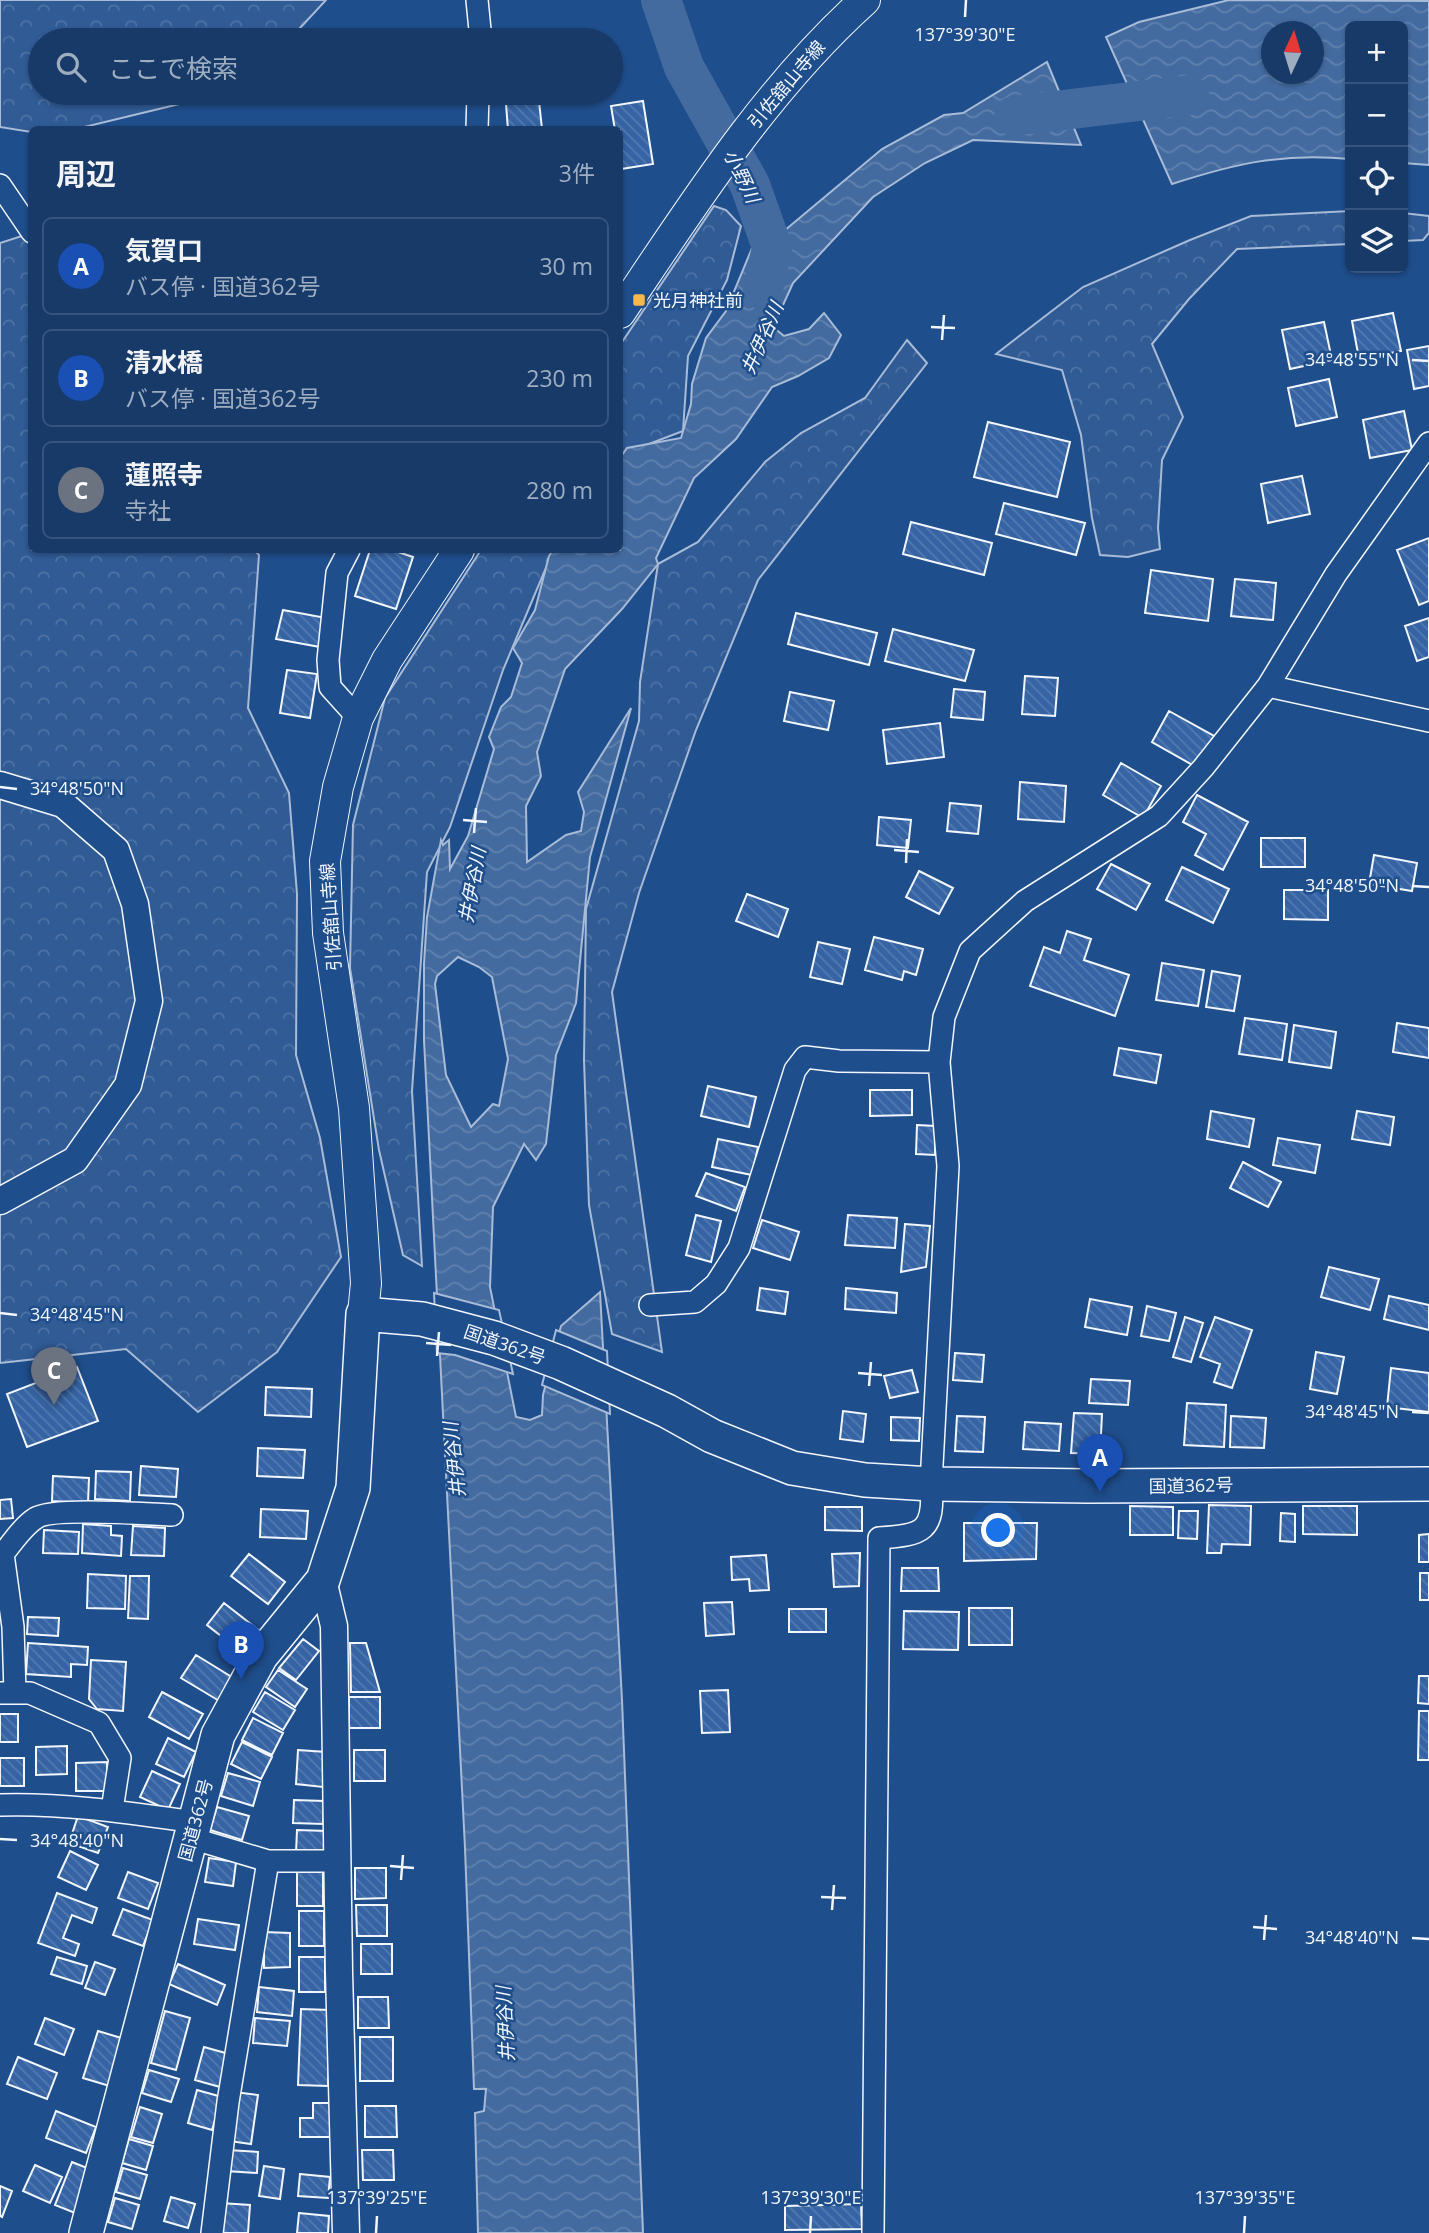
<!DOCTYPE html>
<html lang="ja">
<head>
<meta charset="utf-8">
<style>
	:root { --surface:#173a69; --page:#20416f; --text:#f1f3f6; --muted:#9eadc0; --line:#36547d; --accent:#ffb74d }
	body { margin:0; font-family:"Open Sans","Noto Sans JP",sans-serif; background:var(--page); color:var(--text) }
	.controls { position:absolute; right:21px; top:21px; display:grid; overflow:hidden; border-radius:10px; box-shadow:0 2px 5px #0004 }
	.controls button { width:63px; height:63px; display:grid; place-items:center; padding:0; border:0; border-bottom:2px solid var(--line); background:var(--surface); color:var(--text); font:35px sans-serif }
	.compass { position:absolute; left:1261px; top:21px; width:63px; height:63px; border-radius:50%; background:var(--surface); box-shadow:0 2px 5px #0004; rotate:4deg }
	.you { position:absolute; left:999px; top:1531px; width:24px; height:24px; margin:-18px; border:5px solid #fff; border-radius:50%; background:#1a73e8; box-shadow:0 0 0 10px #1a73e833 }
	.badge { display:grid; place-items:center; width:46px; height:46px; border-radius:50%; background:var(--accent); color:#fff; font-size:23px; font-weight:700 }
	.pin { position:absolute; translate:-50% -58px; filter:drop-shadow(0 2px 4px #0008) }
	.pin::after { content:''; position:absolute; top:37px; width:24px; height:21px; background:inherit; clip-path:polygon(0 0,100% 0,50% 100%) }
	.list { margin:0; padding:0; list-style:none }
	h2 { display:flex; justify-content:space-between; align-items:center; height:91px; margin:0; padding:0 28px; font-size:30px }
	h2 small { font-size:23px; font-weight:400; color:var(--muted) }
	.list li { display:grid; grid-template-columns:46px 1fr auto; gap:21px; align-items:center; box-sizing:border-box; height:98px; margin:0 14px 14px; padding:0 14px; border:2px solid var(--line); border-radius:10px }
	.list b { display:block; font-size:26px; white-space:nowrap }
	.list p { margin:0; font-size:23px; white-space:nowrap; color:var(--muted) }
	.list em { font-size:23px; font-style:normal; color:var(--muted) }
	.icon { flex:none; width:38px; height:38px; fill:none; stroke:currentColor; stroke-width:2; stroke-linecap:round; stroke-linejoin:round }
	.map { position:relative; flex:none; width:1429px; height:2233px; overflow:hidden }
	.search { position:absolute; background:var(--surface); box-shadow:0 2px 5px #0004; left:28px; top:28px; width:595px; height:77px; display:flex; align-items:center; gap:18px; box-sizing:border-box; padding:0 24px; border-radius:38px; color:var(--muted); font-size:26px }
	.panel { position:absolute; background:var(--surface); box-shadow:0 2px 5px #0004; left:28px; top:126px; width:595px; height:427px; border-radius:10px }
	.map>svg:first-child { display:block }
	.forest { fill:url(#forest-crowns); stroke:#a8bbd7; stroke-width:2 }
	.water { fill:url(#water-waves); stroke:#a8bbd7; stroke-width:2; fill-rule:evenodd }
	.pier { fill:#1f4e8c; stroke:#a8bbd7; stroke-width:2 }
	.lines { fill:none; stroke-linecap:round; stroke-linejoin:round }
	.river { stroke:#446ba0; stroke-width:40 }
	.building { fill:url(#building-back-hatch); stroke:#f2f6ff; stroke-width:2 }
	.minor-casing { stroke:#f2f6ff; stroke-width:24 }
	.tertiary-casing { stroke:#f2f6ff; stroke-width:29 }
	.secondary-casing { stroke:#f2f6ff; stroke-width:32 }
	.trunk-casing { stroke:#f2f6ff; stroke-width:36 }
	.minor { stroke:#1f4e8c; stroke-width:21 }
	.tertiary { stroke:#1f4e8c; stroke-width:26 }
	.secondary { stroke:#1f4e8c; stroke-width:30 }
	.trunk { stroke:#1f4e8c; stroke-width:33 }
	.ticks { fill:none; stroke:#f2f6ff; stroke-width:2.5 }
	.poi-dot { fill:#ffb74d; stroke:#1f4e8c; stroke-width:2.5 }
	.labels { text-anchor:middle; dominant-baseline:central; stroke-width:5; stroke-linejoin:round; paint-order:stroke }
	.street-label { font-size:18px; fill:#f2f6ff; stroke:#1f4e8c }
	.poi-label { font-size:18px; fill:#f2f6ff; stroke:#1f4e8c; text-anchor:start }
	.water-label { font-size:19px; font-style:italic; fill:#f2f6ff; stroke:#1f4e8c }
	.ticks-label { font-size:18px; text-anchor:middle; fill:#f2f6ff; stroke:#1f4e8c; stroke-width:5; stroke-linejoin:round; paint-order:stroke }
</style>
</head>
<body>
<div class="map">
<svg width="1429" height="2233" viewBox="0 0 1429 2233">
	<defs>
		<pattern id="forest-crowns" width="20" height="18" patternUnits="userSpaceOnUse" patternTransform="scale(1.75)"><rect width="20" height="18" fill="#305b95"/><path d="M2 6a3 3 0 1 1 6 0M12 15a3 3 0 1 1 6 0" fill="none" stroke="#4e73a5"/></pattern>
		<pattern id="water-waves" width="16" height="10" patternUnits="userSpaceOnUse" patternTransform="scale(1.75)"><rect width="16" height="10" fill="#446ba0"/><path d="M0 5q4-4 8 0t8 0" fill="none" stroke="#5f81ae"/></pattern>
		<pattern id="building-back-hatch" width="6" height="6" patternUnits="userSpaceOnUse" patternTransform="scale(1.75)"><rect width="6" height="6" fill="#3563a3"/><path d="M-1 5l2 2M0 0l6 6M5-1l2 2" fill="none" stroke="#537ab1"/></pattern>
	</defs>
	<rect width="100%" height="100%" fill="#1f4e8c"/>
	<path class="forest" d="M0 0H326L289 40H40V93H225L76 129 32 130 31 132 0 127Z
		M714 206 726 210 741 226 727 280 688 356 683 431 620 455V345Z
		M1350 211V244L1237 249 1189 299 1152 344 1183 417 1162 460 1158 528 1160 549 1128 557 1100 555 1092 518 1081 435 1062 370 996 354 1083 287 1190 240 1251 216Z
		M1403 213 1429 216V233L1423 240 1403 241Z
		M31 233 32 550H254L259 555 248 708 289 793 297 894 296 1055 320 1138 341 1257 277 1352 198 1412 126 1349 0 1363V243Z
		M907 340 927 363 758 580 696 730 639 893 612 992 662 1352 612 1334 589 1205 584 1060 586 909 639 721 640 682 658 564 698 542 765 462 801 433 865 398Z
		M481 550H557L545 570 503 670 450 827 427 872 412 1091 422 1266 403 1255 379 1150 350 968 353 825 385 698Z"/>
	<path class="water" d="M1229 0 1429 1V165L1403 163V26H1350V159C1281 153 1237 163 1172 184L1106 37 1139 22ZM1272 32H1314V74H1272Z
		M1047 62 1081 145 973 140 925 163 873 197 793 283 773 327 784 336 809 329 824 313 841 335 829 358 798 376 772 387 736 439 694 478 656 558 658 564 622 609 565 669 537 752 541 776 526 806 527 862 566 835 581 831 584 812 578 792 631 708 590 857 576 1003 556 1055 546 1144 536 1160 524 1144 493 1207 490 1287 516 1417 530 1420 542 1415 543 1395 561 1326 600 1292 622 1700 643 2233H478L475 2113 484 2111 486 2089H474L465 1848 424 1040V964L427 917 441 840 443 845 449 840 450 869 468 836 494 749 489 737 501 707 511 697 522 663 513 648 535 610 549 556 553 550H620V458L627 448 681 438 691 404 692 384 706 338 726 311 757 236H778L882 149 944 115 963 113ZM458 957 479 967 492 977 508 1059 499 1106 493 1104 471 1127 446 1075 435 984 437 976Z"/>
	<path class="pier" d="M434 1293 499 1310 513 1374 455 1355 437 1353Z
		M556 1330 607 1351 610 1414 542 1385Z"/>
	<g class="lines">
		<path class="river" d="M661 0 684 67 750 185 772 247 763 290
			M1014 116 1189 95"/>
	</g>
	<path class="building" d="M539 101 542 129 508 130 506 104Z
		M643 101 653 164 621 169 620 130H615L611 106Z
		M1393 313 1401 351 1359 359 1352 321Z
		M1324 322 1332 360 1290 369 1282 330Z
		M1429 346V386L1414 389 1407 350Z
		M1329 379 1337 417 1296 426 1288 388Z
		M1404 411 1412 450 1370 458 1363 420Z
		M988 422 1070 442 1057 497 974 477Z
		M1302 476 1310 514 1268 523 1261 484Z
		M1004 503 1085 523 1076 555 996 534Z
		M911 522 992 543 984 575 903 554Z
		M1429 538V601L1419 605 1397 550Z
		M370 550H392L413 557 396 609 355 596Z
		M1151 570 1213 579 1208 621 1145 613Z
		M1235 579 1276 583 1273 620 1231 616Z
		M283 610 326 618 320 647 276 639Z
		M796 613 877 633 869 665 788 644Z
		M1429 618V657L1417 661 1405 626Z
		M893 629 974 650 965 681 885 661Z
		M287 670 317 674 310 718 280 713Z
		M1025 676 1058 678 1055 716 1022 714Z
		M954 689 985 692 983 720 951 717Z
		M790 692 834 701 828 730 784 721Z
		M1169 711 1214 736 1196 767 1152 742Z
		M940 723 944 757 887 764 883 730Z
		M1121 763 1161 786 1143 818 1103 795Z
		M1020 782 1066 786 1064 822 1018 819Z
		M1197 795 1248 822 1223 870 1195 855 1206 834 1183 822Z
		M950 803 981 806 978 834 947 831Z
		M879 817 911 820 908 848 877 845Z
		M1261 838H1305V867H1261Z
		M1374 855 1417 863 1412 891 1369 884Z
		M1111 864 1150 884 1136 910 1097 889Z
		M1182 867 1229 889 1213 923 1166 900Z
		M919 871 953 888 939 914 906 897Z
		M1284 890H1328V920L1284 919Z
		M747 894 788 909 778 937 736 921Z
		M1067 931 1091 939 1084 960 1129 975 1115 1016 1030 986 1044 947 1060 953Z
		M874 937 923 949 916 975 904 971 902 980 865 970Z
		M818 942 850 949 842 984 810 977Z
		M1162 963 1204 970 1198 1006 1156 1000Z
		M1212 971 1240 976 1234 1011 1206 1007Z
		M1245 1018 1287 1024 1282 1060 1239 1054Z
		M1397 1023 1429 1028V1058L1393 1052Z
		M1294 1025 1336 1032 1331 1068 1289 1062Z
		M1119 1048 1161 1055 1156 1083 1114 1075Z
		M708 1086 756 1097 749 1127 701 1116Z
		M870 1090H912V1115L870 1116Z
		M1211 1111 1254 1119 1249 1147 1207 1139Z
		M1357 1111 1394 1117 1390 1145 1352 1139Z
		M917 1125 935 1126V1155L916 1154Z
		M1278 1138 1320 1145 1315 1173 1273 1165Z
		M718 1139 758 1147 752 1175 712 1167Z
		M1243 1162 1281 1182 1268 1207 1230 1188Z
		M706 1173 745 1187 736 1211 696 1196Z
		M696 1215 721 1221 711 1262 686 1255Z
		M848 1215 897 1218 895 1248 845 1245Z
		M762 1220 799 1232 790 1260 753 1248Z
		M905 1224 930 1226 926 1267 901 1272Z
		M1329 1267 1379 1279 1370 1310 1321 1297Z
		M760 1288 788 1292 785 1314 757 1310Z
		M846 1288 897 1293 896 1313 845 1309Z
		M1389 1296 1429 1305V1330L1384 1319Z
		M1090 1299 1132 1307 1127 1335 1085 1327Z
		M1147 1306 1176 1313 1169 1341 1141 1336Z
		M1185 1317 1203 1323 1191 1362 1173 1357Z
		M1215 1317 1252 1330 1232 1388 1214 1382 1220 1364 1200 1357Z
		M1316 1352 1344 1357 1337 1394 1310 1389Z
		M955 1353 984 1355 982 1382 953 1380Z
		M77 1367 98 1421 27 1447 7 1394Z
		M1391 1368 1429 1373V1412L1387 1407Z
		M912 1370 918 1392 890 1398 884 1376Z
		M1091 1379 1130 1381 1128 1405 1089 1403Z
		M266 1387 312 1389 311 1417 265 1415Z
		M1187 1403 1226 1405 1224 1447 1184 1445Z
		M843 1411 866 1414 863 1442 840 1439Z
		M1074 1413 1102 1414 1100 1454 1071 1453Z
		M957 1416 985 1417 983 1452 955 1451Z
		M1231 1416 1266 1418 1264 1448 1230 1447Z
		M891 1417 920 1418 919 1441 891 1440Z
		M1025 1422 1061 1424 1059 1451 1023 1449Z
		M258 1448 305 1450 303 1478 257 1476Z
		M141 1466 178 1469 176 1497 139 1495Z
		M96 1471 131 1472 130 1501 95 1499Z
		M53 1476 89 1478 88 1503 52 1501Z
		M11 1499 13 1518 0 1519V1500Z
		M1209 1505 1251 1506 1250 1545 1222 1544 1221 1553H1207Z
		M1130 1506 1173 1507V1535H1130Z
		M1303 1506H1357V1535L1303 1534Z
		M825 1507H862V1531L825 1530Z
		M261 1509 308 1511 306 1539 260 1537Z
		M1179 1511H1198L1197 1539 1178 1538Z
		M1281 1513 1295 1514V1542L1280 1541Z
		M964 1523H1037L1036 1559 964 1561Z
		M83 1524 111 1526V1535L122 1536 121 1556 82 1553Z
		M133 1526 165 1528 164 1556 131 1555Z
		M44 1530 79 1532 78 1554 43 1553Z
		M1429 1534V1562H1419V1535Z
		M860 1553 859 1586 834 1587 832 1554Z
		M249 1554 285 1582 268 1604 231 1576Z
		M766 1555 769 1590 750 1591 749 1579 732 1580 731 1557Z
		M902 1568H938L939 1591H901Z
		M1420 1573H1429V1600H1420Z
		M88 1574 126 1576 125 1609 87 1608Z
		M130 1576H149L148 1619 128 1618Z
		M732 1602 734 1634 706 1636 704 1603Z
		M224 1603 261 1632 244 1654 207 1625Z
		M969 1608H1012V1645H969Z
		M789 1609H826V1632H789Z
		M904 1611 959 1612 958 1650 903 1649Z
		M28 1617 59 1618 58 1636 27 1634Z
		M303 1639 319 1651 296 1680 279 1668Z
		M28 1643 88 1647 87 1665 71 1664V1677L26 1674Z
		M350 1643H366L380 1692H351Z
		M196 1655 235 1679 221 1702 181 1678Z
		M91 1660 126 1662 123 1711 97 1709 89 1699Z
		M278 1670 307 1689 295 1707 266 1687Z
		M1419 1676H1429V1704L1418 1703Z
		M728 1690 730 1732 702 1733 700 1691Z
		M162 1692 203 1714 189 1739 149 1717Z
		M265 1692 295 1710 283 1730 253 1712Z
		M349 1697H380V1728H349Z
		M1419 1711H1429V1760H1418Z
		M0 1714H18V1742H0Z
		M253 1718 283 1733 272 1755 242 1740Z
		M168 1738 196 1752 184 1777 156 1764Z
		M242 1742 272 1757 261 1779 231 1764Z
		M67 1746V1774L36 1775V1747Z
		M298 1750 326 1752 323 1787 296 1784Z
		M354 1750H385V1781H354Z
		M0 1758H24V1786H0Z
		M107 1762V1791H76V1763Z
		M152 1771 180 1784 168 1810 140 1797Z
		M228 1773 260 1782 253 1806 221 1796Z
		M294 1800 324 1801 323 1824 293 1823Z
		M217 1807 249 1816 242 1840 210 1830Z
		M78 1816 108 1827 98 1853 69 1843Z
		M297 1830 327 1831 326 1854 296 1853Z
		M70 1851 98 1865 86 1890 58 1877Z
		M209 1858 236 1862 233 1886 205 1882Z
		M355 1868H386V1898L355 1899Z
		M297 1871H323V1906H297Z
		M128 1872 158 1883 148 1909 118 1898Z
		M57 1893 97 1908 92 1923 72 1915 63 1938 79 1944 75 1956 38 1943Z
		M356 1905H387V1936H357Z
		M123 1909 153 1920 143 1946 113 1935Z
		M299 1911H324V1946H299Z
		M198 1919 239 1925 235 1950 194 1944Z
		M264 1932 290 1933V1967L264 1968Z
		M361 1944H392V1974H361Z
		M57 1957 87 1966 82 1984 51 1974Z
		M299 1957H325V1992H299Z
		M95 1962 115 1969 105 1995 85 1988Z
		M178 1964 225 1985 217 2005 169 1984Z
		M259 1987 294 1991 292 2016 257 2012Z
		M358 1997H388L389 2028H358Z
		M301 2009 330 2010 328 2086 298 2085Z
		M165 2011 190 2018 176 2070 151 2063Z
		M45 2018 74 2029 64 2055 35 2044Z
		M255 2018 290 2021 287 2046 253 2043Z
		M98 2031 128 2040 113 2087 83 2078Z
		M360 2037H393V2081H360Z
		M204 2047 229 2054 220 2087 195 2080Z
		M18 2057 57 2073 47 2099 7 2084Z
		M149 2070 179 2079 171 2102 142 2093Z
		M197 2090 222 2097 212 2130 188 2123Z
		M235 2092 258 2095 251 2144 229 2141Z
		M313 2103H335V2137H300V2118H313Z
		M365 2106H396L397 2137H365Z
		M140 2107 162 2114 153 2143 131 2137Z
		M56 2111 96 2127 86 2153 46 2138Z
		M129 2139 153 2146 146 2170 122 2163Z
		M228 2150 258 2152 257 2173 226 2171Z
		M362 2150H393L394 2180H363Z
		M72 2162 92 2170 75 2213 55 2205Z
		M35 2165 62 2177 50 2203 23 2191Z
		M264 2166 284 2169 280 2199 259 2196Z
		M123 2168 147 2175 140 2199 116 2192Z
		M300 2174 330 2177 328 2198 298 2196Z
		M0 2186 12 2191 2 2217 0 2216Z
		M171 2197 195 2204 188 2228 164 2221Z
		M115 2198 139 2205 132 2229 108 2222Z
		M220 2203 250 2205 248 2233H217Z
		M861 2204 862 2229 785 2230V2206Z
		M299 2213 329 2216 328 2233H297Z"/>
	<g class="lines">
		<defs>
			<path id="minor" d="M477 0 481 40
				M477 130 478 93
				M0 185 32 232
				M349 550 337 573 328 660 330 687 358 718
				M1268 686 1429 721
				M650 1305 695 1302 716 1284 739 1248 795 1070 805 1057 839 1061 939 1062
				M0 1693H30L99 1723 120 1758 112 1810
				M15 1693 13 1627 3 1554C12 1543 23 1526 36 1518 52 1507 147 1514 172 1515
				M0 1805C65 1803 130 1813 195 1822
				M191 1838 268 1861H338
				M212 2233 228 2102 268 1861
				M873 2233 879 1538C923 1535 935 1532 931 1484L948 1166 939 1062 944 1017 970 951 1025 901 1159 816 1203 768 1268 686 1336 574 1429 443"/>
			<path id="tertiary" d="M0 785 63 804 116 850 135 904 149 1001 128 1085 75 1160 0 1201
				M323 1580 334 1626 339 1972 346 2233"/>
			<path id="secondary" d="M620 313C694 203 766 89 865 0
				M363 1314 366 1283 354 1108 328 933 325 861 338 787 358 718 387 660 459 550"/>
			<path id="trunk" d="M86 2233 218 1735 261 1656 323 1580 353 1488 363 1314 422 1319 494 1338 561 1363 667 1411 712 1436 792 1468 865 1480 931 1484 1088 1486 1429 1484"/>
		</defs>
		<use href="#minor" class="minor-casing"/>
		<use href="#tertiary" class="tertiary-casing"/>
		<use href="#secondary" class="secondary-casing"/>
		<use href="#trunk" class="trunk-casing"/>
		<use href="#minor" class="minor"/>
		<use href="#tertiary" class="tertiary"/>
		<use href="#secondary" class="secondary"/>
		<use href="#trunk" class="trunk"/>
	</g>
	<path class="ticks" d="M965 17 966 0M931 327 955 328M942 340 944 315M1412 360 1429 361M0 787 17 789M463 820 487 822M474 833 476 808M894 850 919 852M906 863 907 839M1412 886 1429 887M0 1313 17 1315M426 1343 451 1345M437 1356 439 1332M858 1373 882 1375M869 1386 871 1362M1412 1412 1429 1413M0 1839 17 1840M390 1866 414 1868M401 1880 403 1855M821 1897 846 1898M832 1910 834 1885M1253 1927 1277 1929M1412 1938 1429 1939M1264 1940 1266 1915M376 2233 377 2216M810 2233 811 2216M1244 2233 1245 2216"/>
	<rect class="poi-dot" x="632" y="293" width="14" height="14" rx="3.5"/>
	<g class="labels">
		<g class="street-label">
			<text transform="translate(786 84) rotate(-50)">引佐舘山寺線</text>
			<text transform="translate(330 917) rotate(-94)">引佐舘山寺線</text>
			<text transform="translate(505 1344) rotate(19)">国道362号</text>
			<text transform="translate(1191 1485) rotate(-1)">国道362号</text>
			<text transform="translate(195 1820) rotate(-75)">国道362号</text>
		</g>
		<g class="poi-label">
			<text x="653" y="300">光月神社前</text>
		</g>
		<g class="water-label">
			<text transform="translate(742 176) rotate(64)">小野川</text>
			<text transform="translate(762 338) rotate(-66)">井伊谷川</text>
			<text transform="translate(472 885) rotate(-80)">井伊谷川</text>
			<text transform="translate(454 1460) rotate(-96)">井伊谷川</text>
			<text transform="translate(505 2024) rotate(-93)">井伊谷川</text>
		</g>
	</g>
	<g class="ticks-label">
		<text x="965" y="41">137°39'30"E</text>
		<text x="1352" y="366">34°48'55"N</text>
		<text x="77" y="795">34°48'50"N</text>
		<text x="1352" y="892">34°48'50"N</text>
		<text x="77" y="1321">34°48'45"N</text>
		<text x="1352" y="1418">34°48'45"N</text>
		<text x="77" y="1847">34°48'40"N</text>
		<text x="1352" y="1944">34°48'40"N</text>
		<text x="377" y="2204">137°39'25"E</text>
		<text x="811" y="2204">137°39'30"E</text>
		<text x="1245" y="2204">137°39'35"E</text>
	</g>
</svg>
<div class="controls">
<button>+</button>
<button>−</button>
<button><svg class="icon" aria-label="locate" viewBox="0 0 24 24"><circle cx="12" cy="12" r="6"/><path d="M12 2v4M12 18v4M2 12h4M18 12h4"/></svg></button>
<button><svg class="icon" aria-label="layers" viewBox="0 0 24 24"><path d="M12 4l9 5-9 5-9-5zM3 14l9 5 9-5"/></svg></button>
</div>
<svg class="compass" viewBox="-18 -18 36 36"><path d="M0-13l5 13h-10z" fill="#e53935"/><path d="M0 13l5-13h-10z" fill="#9eadc0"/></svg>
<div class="you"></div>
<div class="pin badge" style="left:1100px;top:1492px;background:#1a4fb4">A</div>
<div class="pin badge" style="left:241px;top:1679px;background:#1a4fb4">B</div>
<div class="pin badge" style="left:54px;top:1405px;background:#6b7280">C</div>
<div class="search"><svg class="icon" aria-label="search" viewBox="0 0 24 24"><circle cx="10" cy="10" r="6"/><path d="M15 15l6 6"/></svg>ここで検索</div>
<section class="panel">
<h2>周辺<small>3件</small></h2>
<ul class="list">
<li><span class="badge" style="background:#1a4fb4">A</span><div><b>気賀口</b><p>バス停 · 国道362号</p></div><em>30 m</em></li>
<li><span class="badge" style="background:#1a4fb4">B</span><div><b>清水橋</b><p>バス停 · 国道362号</p></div><em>230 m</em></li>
<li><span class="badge" style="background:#6b7280">C</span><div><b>蓮照寺</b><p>寺社</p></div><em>280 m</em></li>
</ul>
</section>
</div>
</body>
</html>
